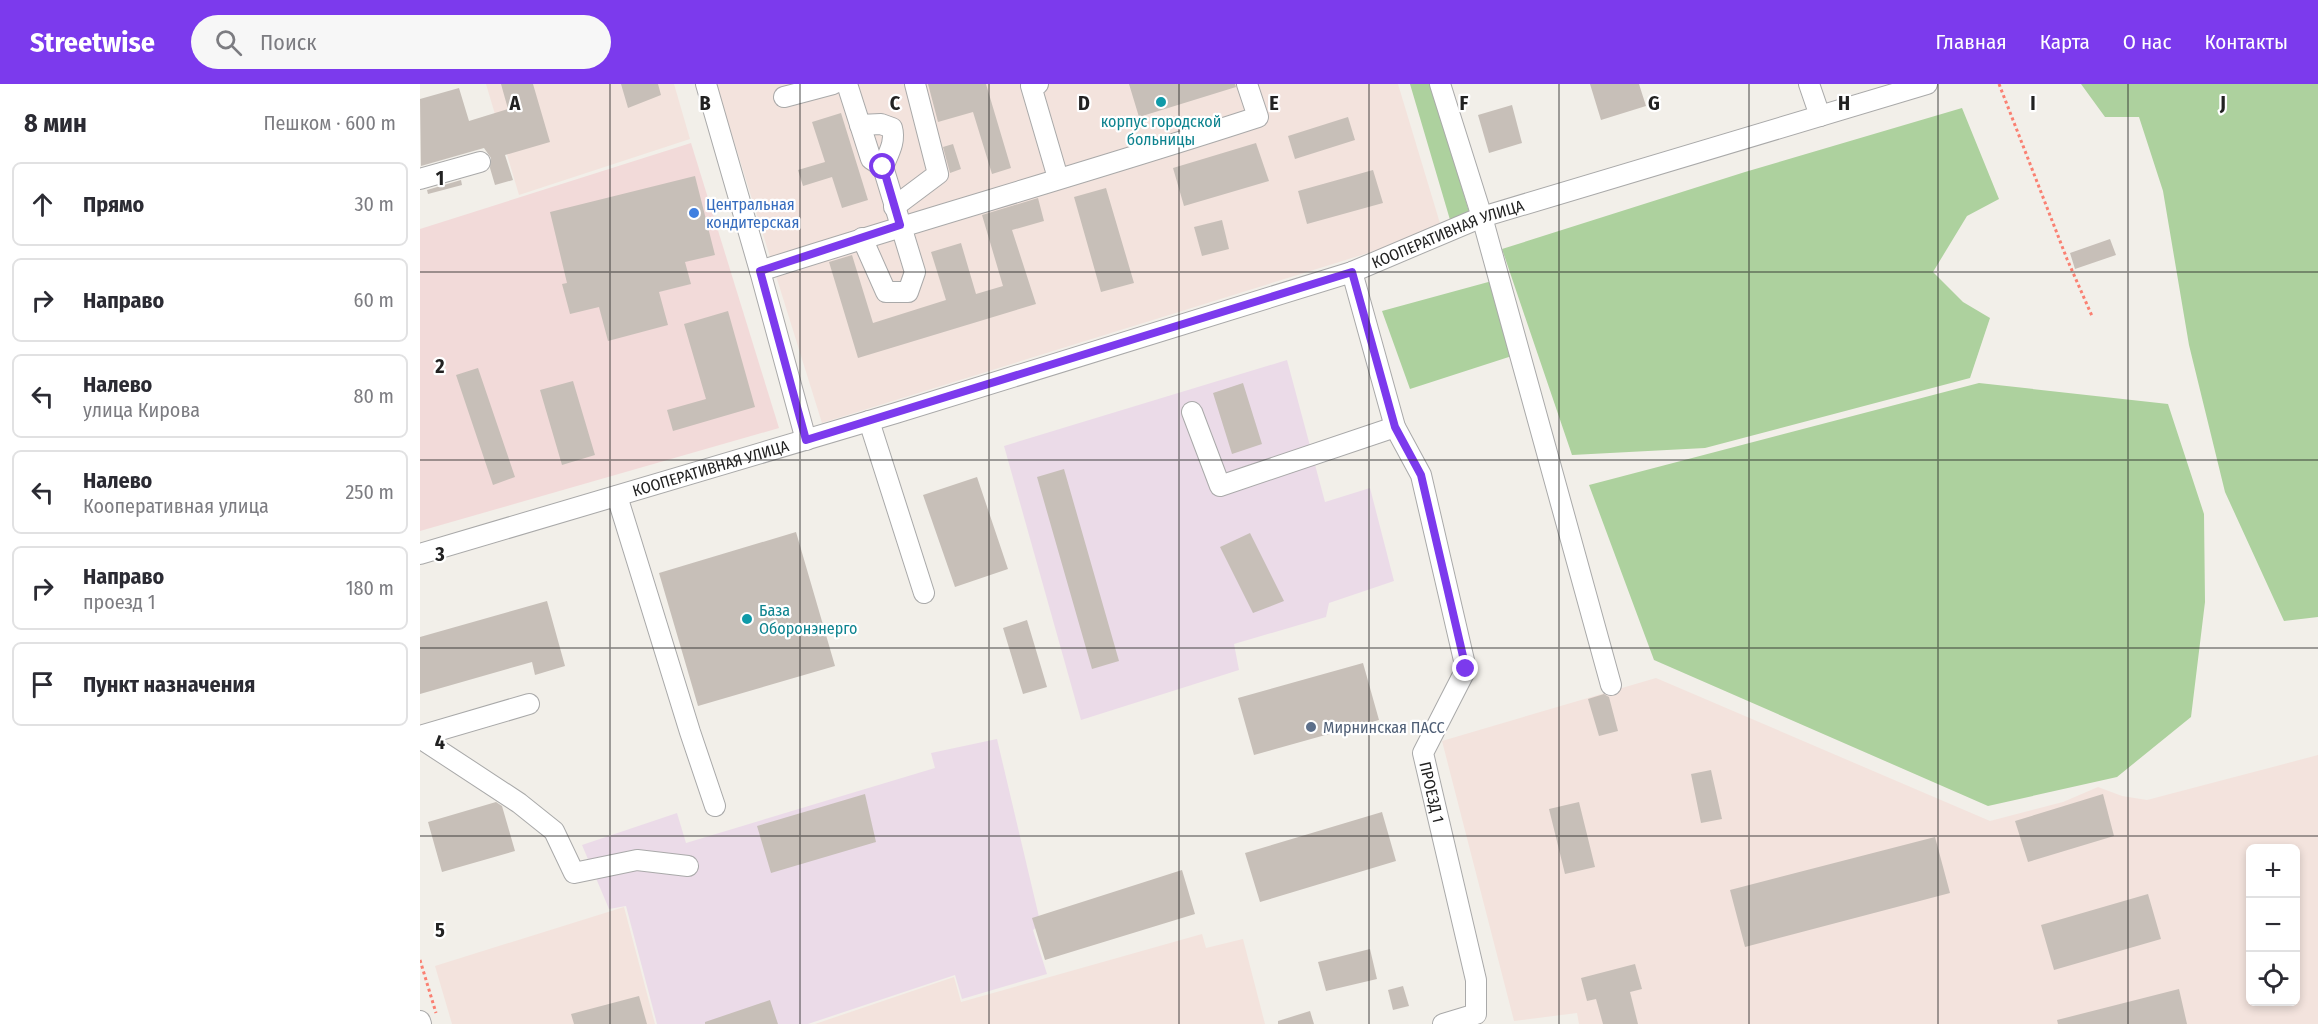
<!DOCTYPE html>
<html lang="ru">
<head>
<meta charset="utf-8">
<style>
	:root { --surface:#fff; --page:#f7f7f7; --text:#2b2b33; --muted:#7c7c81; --line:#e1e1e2; --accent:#7c3aed }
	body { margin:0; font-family:"Fira Sans Condensed",sans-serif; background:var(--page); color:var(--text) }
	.controls { position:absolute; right:18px; bottom:18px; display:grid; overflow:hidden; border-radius:9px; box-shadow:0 3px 9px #0003 }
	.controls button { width:54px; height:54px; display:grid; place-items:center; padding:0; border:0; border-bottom:2px solid var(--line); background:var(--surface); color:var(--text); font:30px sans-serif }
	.stop { position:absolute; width:18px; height:18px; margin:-14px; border:4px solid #7c3aed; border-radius:50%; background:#fff }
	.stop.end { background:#7c3aed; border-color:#fff; box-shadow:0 2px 6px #0008 }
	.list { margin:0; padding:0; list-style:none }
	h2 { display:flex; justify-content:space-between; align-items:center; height:78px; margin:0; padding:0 24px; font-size:26px }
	h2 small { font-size:20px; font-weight:400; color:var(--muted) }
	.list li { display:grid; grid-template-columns:39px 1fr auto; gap:18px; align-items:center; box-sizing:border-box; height:84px; margin:0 12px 12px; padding:0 12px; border:2px solid var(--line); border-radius:9px }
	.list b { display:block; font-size:22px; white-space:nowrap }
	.list p { margin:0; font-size:20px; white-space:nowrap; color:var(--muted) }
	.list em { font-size:20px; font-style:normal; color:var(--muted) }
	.icon { flex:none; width:33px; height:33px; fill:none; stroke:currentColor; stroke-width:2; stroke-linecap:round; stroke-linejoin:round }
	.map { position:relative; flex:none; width:1898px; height:940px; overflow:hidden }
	header { display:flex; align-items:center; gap:36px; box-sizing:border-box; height:84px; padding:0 30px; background:var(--accent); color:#fff }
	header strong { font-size:28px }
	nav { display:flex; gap:33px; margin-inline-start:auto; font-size:21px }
	.search { width:420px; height:54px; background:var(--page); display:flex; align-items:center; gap:15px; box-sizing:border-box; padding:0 21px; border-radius:33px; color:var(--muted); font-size:22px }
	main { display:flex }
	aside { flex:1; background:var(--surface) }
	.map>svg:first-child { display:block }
	.commercial { fill:#f2dad9 }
	.industrial { fill:#ebdbe8 }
	.military { fill:#f3e3dd; fill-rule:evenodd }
	.forest { fill:#add19e }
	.building { fill:#c7bfb8 }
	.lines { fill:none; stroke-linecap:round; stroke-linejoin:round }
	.minor-casing { stroke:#a9a9a9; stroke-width:22 }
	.path { stroke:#fa8072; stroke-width:3; stroke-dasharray:3 3; stroke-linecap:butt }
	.minor { stroke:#fff; stroke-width:20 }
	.route { stroke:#7c3aed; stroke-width:8 }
	.grid { fill:none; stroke:#222; stroke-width:1.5; stroke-opacity:0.55 }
	.culture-dot { fill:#0f9aa8; stroke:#fff; stroke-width:2 }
	.shop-dot { fill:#3f7fe0; stroke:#fff; stroke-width:2 }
	.service-dot { fill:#5c6f8a; stroke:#fff; stroke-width:2 }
	.labels { text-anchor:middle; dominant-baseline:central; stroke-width:4.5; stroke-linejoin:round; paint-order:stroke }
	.culture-label { font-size:16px; fill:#0d838f; stroke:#fff }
	.shop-label { font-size:16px; fill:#366cbe; stroke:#fff; text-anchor:start }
	.street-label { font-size:16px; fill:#222; stroke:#fff }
	.service-label { font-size:16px; fill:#4e5e75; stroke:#fff; text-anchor:start }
	.grid-label { font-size:20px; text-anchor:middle; font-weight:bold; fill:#222; stroke:#fff; stroke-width:4.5; stroke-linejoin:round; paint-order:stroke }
</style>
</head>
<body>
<header>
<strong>Streetwise</strong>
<div class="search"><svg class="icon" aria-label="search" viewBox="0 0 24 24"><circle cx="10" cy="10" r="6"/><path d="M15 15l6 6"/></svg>Поиск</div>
<nav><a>Главная</a><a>Карта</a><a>О нас</a><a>Контакты</a></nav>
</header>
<main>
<aside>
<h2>8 мин<small>Пешком · 600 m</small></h2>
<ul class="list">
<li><svg class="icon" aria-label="ahead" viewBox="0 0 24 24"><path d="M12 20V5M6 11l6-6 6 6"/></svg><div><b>Прямо</b></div><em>30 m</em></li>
<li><svg class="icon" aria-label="right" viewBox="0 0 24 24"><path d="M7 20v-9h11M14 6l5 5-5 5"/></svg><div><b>Направо</b></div><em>60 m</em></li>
<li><svg class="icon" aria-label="left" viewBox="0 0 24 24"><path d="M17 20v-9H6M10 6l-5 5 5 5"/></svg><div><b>Налево</b><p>улица Кирова</p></div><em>80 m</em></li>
<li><svg class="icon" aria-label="left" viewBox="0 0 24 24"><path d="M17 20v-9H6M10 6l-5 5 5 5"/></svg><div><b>Налево</b><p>Кооперативная улица</p></div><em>250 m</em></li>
<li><svg class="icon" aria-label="right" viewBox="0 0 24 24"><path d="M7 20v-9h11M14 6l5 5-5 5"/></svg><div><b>Направо</b><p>проезд 1</p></div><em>180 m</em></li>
<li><svg class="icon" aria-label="arrive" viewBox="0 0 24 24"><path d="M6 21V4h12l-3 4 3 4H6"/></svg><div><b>Пункт назначения</b></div></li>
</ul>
</aside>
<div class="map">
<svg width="1898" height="940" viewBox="0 0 1898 940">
	<rect width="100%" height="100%" fill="#f2efe9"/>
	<path class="commercial" d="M271 59 359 344 0 447V145Z"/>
	<path class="industrial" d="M867 276 905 418 950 404 974 497 909 519 906 533 814 560 819 586 661 636 584 362Z
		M577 655 619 833V841L613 846 627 890 542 915 535 891 388 940H237L206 822 189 825 162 761 257 729 266 759 515 684 511 669Z"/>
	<path class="military" d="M66 0H254L270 55 99 111Z
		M296 0H978L1022 146 402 339Z
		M1236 594 1570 737 1643 718 1678 703 1702 712 1727 716 1898 671V940H1159L1157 929 1094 937 1022 657ZM1830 764H1876V918H1830Z
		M204 823 235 940H32L15 882Z
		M782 850 786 864 823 855 845 940H395L534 893 541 918Z"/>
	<path class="forest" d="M990 0H1011L1053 141 1033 146Z
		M1661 0H1898V533L1864 537 1805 408 1769 261 1743 107 1719 33H1685Z
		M1542 24 1579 115 1547 132 1513 188 1543 218 1570 234 1550 294 1285 364 1152 371 1082 165 1325 88Z
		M1072 197 1095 271 990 305 962 227Z
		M1559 299 1748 320 1784 430 1785 518 1771 633 1697 693 1568 722 1234 576 1169 401Z"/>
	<path class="building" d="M81 0H113L130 58 85 71 93 96 75 101 70 84 71 74 64 64 1 82 0 15 39 4 49 37 88 25Z
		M201 0H238L241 11 208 24Z
		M508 0H566L591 84 572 90 553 28 518 38Z
		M709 0H815L816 3 719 33Z
		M1170 0H1219L1226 22 1181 36Z
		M1092 21 1102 59 1069 69 1058 31Z
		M421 29 448 116 422 124 412 93 383 102 378 86 405 78 392 38Z
		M928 33 935 56 875 75 868 52Z
		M836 59 849 97 764 122 753 84Z
		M533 60 541 85 530 89 523 63Z
		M953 86 963 119 887 140 878 107Z
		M275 92 295 171 265 178 271 200 239 208 248 241 188 257 179 223 150 230 142 200 147 199 130 128Z
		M41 96 42 101 8 110 7 106Z
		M686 104 714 199 681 208 654 113Z
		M618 114 624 137 592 146 616 220 438 274 409 178 432 171 453 239 526 216 511 168 541 159 556 210 583 202 562 131Z
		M802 136 809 165 782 172 774 143Z
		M1690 155 1696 171 1655 185 1650 169Z
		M308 227 335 323 253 347 247 326 286 315 264 240Z
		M58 284 95 393 73 401 36 291Z
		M153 297 175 371 142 381 120 306Z
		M823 299 842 360 812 370 793 309Z
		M644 385 699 577 672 585 617 393Z
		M557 393 588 485 535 503 503 411Z
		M376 448 415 582 278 622 239 489Z
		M830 449 864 517 833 529 800 463Z
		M127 517 145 582 115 591 112 578 0 610V553Z
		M607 536 627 603 603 610 583 544Z
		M943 579 959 636 834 671 818 614Z
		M1184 610 1189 613 1198 647 1179 652 1168 615Z
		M1291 686 1302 735 1281 739 1271 690Z
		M445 710 456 758 351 789 337 742Z
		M1683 710 1694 752 1608 778 1595 737Z
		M76 718 82 722 95 767 22 788 8 738Z
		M1159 718 1175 783 1145 790 1129 725Z
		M962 728 976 777 840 818 825 769Z
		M1515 753 1530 809 1325 863 1310 806Z
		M762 786 775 830 625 876 612 834Z
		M1728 810 1741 855 1634 886 1621 841Z
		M950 865 957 895 906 907 898 878Z
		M1215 880 1222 905 1210 908 1218 940H1183L1176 915 1167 917 1161 894Z
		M983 902 989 922 973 926 968 906Z
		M1759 905 1767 940H1638L1637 936Z
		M219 912 227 940H154L151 930Z
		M350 916 358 940H285V938Z
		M890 927 894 940H858V937Z"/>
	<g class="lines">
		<defs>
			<g id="minor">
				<path d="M286 0 340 187 386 356"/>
				<path d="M427 0 451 75 463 83 495 188 488 208H466L442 154"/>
				<path d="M618 0 611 2 638 94"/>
				<path d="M1020 0 1062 133 1191 601"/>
				<path d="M1389 0 1400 32"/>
				<path d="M364 13 413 0"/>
				<path d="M440 41 461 40 472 44C476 58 468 70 463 83"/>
				<path d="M0 95 60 78"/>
				<path d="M474 123 518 90 495 0"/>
				<path d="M340 187C505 134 673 87 838 33L827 0"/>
				<path id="s1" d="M932 188 975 343 1001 391 1046 585 1003 669 1056 896V930L1023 940"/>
				<path d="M772 328 800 402 975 343"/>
				<path d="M449 337 504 509"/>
				<path d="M197 412 270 648 295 722"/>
				<path id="s2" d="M0 470 476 329 932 188 1062 133 1507 0"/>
				<path d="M0 652 109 620"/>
				<path d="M0 654 99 719 134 747 154 789 217 776 268 782"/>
				<path d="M0 937 1 940"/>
			</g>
		</defs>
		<use href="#minor" class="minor-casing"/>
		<path class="path" d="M1579 0 1647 175 1672 232
			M0 876 16 929"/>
		<use href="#minor" class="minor"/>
	</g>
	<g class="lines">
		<path class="route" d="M463 83 480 141 340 187 386 356 932 188 975 343 1001 391 1046 585"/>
	</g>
	<path class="grid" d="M190 0V940M380 0V940M569 0V940M759 0V940M949 0V940M1139 0V940M1329 0V940M1518 0V940M1708 0V940M0 188H1898M0 376H1898M0 564H1898M0 752H1898"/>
	<g class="culture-dot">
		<circle cx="741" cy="18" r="6"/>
		<circle cx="327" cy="535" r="6"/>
	</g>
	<circle class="shop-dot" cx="274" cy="129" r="6"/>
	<circle class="service-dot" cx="891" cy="643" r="6"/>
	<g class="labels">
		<g class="culture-label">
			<text x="741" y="37">корпус городской<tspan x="741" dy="18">больницы</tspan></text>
			<text x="339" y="526" text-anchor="start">База<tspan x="339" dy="18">Оборонэнерго</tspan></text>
		</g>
		<g class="shop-label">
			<text x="286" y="120">Центральная<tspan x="286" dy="18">кондитерская</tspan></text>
		</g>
		<g class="street-label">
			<text stroke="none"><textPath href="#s2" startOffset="1077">КООПЕРАТИВНАЯ УЛИЦА</textPath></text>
			<text stroke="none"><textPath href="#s2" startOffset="303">КООПЕРАТИВНАЯ УЛИЦА</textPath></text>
			<text stroke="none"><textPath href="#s1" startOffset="549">ПРОЕЗД 1</textPath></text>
		</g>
		<g class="service-label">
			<text x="903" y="643">Мирнинская ПАСС</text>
		</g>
	</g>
	<g class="grid-label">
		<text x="95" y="26">A</text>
		<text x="285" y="26">B</text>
		<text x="475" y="26">C</text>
		<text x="664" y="26">D</text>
		<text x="854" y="26">E</text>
		<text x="1044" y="26">F</text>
		<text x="1234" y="26">G</text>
		<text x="1424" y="26">H</text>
		<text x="1613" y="26">I</text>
		<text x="1803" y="26">J</text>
		<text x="20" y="101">1</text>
		<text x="20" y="289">2</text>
		<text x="20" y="477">3</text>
		<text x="20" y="665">4</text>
		<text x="20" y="853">5</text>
	</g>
</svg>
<div class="controls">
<button>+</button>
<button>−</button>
<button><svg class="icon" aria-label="locate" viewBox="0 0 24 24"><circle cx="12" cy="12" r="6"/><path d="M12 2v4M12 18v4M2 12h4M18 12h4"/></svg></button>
</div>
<div class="stop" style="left:463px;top:83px"></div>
<div class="stop end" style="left:1046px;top:585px"></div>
</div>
</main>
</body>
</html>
